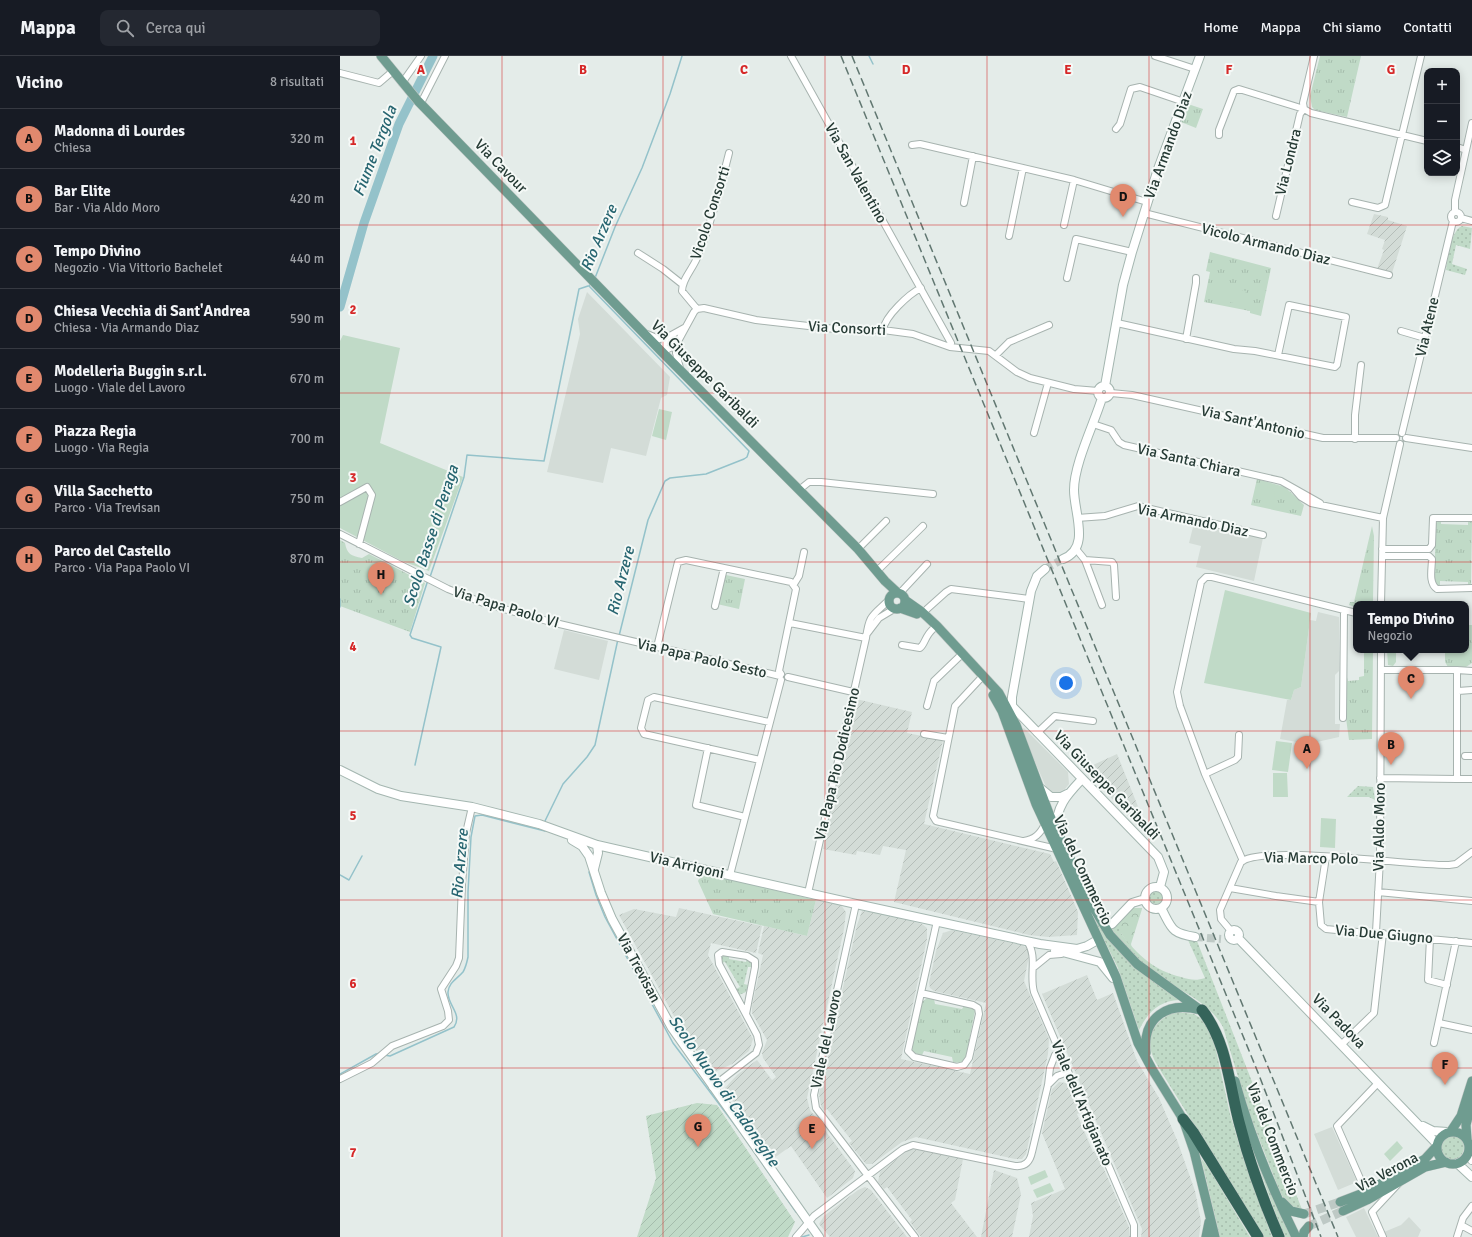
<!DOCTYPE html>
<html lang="it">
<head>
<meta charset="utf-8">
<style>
	:root { --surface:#171b24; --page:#242831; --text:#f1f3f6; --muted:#9ea1a6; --line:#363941; --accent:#e1896e }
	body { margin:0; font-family:Signika,sans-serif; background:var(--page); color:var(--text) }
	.controls { position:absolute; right:12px; top:12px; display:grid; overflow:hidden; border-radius:8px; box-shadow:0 2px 10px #0003 }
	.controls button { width:36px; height:36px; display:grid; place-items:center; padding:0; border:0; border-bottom:1px solid var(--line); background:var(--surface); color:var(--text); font:20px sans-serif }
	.you { position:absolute; left:726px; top:627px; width:14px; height:14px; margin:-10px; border:3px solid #fff; border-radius:50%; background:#1a73e8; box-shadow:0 0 0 6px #1a73e833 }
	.badge { display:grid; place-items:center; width:26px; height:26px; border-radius:50%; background:var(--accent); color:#111; font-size:13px; font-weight:700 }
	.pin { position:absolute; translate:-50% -33px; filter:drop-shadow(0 1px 2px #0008) }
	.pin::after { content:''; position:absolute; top:21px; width:14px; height:12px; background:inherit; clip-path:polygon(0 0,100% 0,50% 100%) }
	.popup { position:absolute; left:1013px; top:545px; width:116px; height:52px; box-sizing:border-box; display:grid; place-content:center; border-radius:8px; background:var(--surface); filter:drop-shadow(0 1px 3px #0005); font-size:13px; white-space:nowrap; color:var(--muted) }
	.popup b { font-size:15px; color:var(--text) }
	.popup::after { content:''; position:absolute; left:50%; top:100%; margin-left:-8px; border:8px solid transparent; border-top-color:var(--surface) }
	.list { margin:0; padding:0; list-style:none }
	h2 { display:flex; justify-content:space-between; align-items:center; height:52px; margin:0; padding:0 16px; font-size:17px }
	h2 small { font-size:13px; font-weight:400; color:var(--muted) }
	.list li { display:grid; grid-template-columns:26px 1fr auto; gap:12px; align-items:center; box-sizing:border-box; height:60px; padding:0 16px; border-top:1px solid var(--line) }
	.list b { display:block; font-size:15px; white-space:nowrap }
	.list p { margin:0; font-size:13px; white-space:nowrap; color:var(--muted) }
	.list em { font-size:13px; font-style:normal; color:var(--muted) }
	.icon { flex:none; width:22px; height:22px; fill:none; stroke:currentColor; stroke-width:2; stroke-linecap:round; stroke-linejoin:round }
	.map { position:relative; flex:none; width:1132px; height:1181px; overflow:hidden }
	header { display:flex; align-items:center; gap:24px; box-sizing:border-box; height:56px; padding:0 20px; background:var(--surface); border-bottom:1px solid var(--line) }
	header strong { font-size:19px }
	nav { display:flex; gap:22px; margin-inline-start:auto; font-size:14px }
	.search { width:280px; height:36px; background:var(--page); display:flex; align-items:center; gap:10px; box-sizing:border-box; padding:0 14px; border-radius:8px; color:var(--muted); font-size:15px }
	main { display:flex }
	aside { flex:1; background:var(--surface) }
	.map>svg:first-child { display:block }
	.built { fill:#d3dcd7 }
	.industrial { fill:url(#industrial-furrows) }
	.grass { fill:url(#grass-dots) }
	.forest { fill:url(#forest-crowns) }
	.park { fill:url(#park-tufts) }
	.garden { fill:url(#garden-furrows) }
	.pitch { fill:#c0dac7 }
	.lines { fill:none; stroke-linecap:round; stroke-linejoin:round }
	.stream { stroke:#94c2ca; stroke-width:1.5 }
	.river { stroke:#94c2ca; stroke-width:9 }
	.secondary-tunnel { stroke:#bec9c5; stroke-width:8; stroke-dasharray:8 4; stroke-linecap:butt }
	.primary-tunnel { stroke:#bec9c5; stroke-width:9; stroke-dasharray:9 4.5; stroke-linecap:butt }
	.street-casing { stroke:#a7b3af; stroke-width:8 }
	.secondary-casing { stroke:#a4b6b0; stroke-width:10 }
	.primary-casing { stroke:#c2c8c6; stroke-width:10 }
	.highway-casing { stroke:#c2c8c6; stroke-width:12 }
	.street { stroke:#fff; stroke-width:6 }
	.secondary { stroke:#fff; stroke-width:8 }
	.primary { stroke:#6f9c90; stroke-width:9 }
	.highway { stroke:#35645a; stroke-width:11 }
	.rail { stroke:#617771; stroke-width:1.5; stroke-dasharray:8 4; stroke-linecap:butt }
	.grid { fill:none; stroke:#d62828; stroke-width:1; stroke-opacity:0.55 }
	.labels { text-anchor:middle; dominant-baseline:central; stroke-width:4; stroke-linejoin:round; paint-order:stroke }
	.street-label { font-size:15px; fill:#263b35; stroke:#f5f9f7 }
	.water-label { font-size:16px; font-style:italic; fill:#276570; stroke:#f5f9f7 }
	.grid-label { font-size:13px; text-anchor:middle; font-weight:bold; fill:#d62828; stroke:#f5f9f7; stroke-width:4; stroke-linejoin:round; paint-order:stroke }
</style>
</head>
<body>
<header>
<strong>Mappa</strong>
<div class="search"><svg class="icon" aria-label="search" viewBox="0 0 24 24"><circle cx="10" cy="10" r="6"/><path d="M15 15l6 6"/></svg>Cerca qui</div>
<nav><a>Home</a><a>Mappa</a><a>Chi siamo</a><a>Contatti</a></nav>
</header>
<main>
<aside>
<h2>Vicino<small>8 risultati</small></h2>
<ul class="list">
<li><span class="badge">A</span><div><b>Madonna di Lourdes</b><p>Chiesa</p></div><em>320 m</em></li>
<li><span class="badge">B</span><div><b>Bar Elite</b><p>Bar · Via Aldo Moro</p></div><em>420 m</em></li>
<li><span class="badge">C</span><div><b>Tempo Divino</b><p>Negozio · Via Vittorio Bachelet</p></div><em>440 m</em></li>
<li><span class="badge">D</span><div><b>Chiesa Vecchia di Sant'Andrea</b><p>Chiesa · Via Armando Diaz</p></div><em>590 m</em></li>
<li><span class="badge">E</span><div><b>Modelleria Buggin s.r.l.</b><p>Luogo · Viale del Lavoro</p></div><em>670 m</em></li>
<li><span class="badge">F</span><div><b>Piazza Regia</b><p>Luogo · Via Regia</p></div><em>700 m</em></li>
<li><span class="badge">G</span><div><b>Villa Sacchetto</b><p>Parco · Via Trevisan</p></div><em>750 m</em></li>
<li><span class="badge">H</span><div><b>Parco del Castello</b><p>Parco · Via Papa Paolo VI</p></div><em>870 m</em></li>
</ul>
</aside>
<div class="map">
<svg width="1132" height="1181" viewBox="0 0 1132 1181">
	<defs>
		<pattern id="industrial-furrows" width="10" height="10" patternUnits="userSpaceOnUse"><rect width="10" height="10" fill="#d3dcd7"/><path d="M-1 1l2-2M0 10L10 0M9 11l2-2" fill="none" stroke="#b5beb9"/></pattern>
		<pattern id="grass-dots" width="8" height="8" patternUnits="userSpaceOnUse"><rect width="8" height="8" fill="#c0dac7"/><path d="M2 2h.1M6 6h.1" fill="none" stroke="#a5bcac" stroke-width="1.8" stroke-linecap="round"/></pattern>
		<pattern id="forest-crowns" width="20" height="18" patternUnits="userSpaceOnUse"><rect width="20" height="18" fill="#c0dac7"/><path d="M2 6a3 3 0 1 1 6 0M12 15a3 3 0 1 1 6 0" fill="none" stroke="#a5bcac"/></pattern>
		<pattern id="park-tufts" width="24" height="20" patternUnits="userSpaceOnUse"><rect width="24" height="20" fill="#c0dac7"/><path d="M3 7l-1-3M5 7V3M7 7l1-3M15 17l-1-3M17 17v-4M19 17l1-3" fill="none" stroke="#a5bcac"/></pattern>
		<pattern id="garden-furrows" width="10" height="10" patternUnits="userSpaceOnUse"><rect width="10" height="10" fill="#c0dac7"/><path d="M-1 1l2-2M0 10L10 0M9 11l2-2" fill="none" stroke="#a5bcac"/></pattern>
	</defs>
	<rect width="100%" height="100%" fill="#e4ece9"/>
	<path class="built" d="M247 236 330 321 327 339 321 342 306 400 271 392 263 427 207 416 240 278 238 263Z
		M854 467 897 478 898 476 923 482 914 525 856 511 861 490 849 487Z
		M978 556 999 561V615L995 619V668H1000L999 681 968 688 940 683 947 644H951L954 634 961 631 970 564 976 565Z
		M224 574 268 585 259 624 214 613Z
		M684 672 728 716 729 728 725 733 716 738 711 737 706 731 681 674Z
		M992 1071 1017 1126 998 1134 974 1078Z
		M1024 1152 1038 1181H1016L1006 1161Z
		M1069 1161 1081 1174 1078 1181H1046L1044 1176 1061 1169Z"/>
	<path class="industrial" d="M1034 158 1048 161V164L1067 170 1052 217 1037 213 1044 194 1042 193 1045 184 1027 178Z
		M516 643 572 656 567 677 603 684 584 768 710 798 714 806 716 805 738 856 737 879 708 881 689 879 554 846 566 794 543 790 540 799 517 795 516 799 483 793Z
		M777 698 809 778 806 779 746 715 753 709Z
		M476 844 501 849 506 856 504 873 467 1042 470 1054 515 1115 513 1122 487 1142 451 1090 434 1102 386 1036 385 1032 397 1019 417 1004 432 1024 436 1021 423 1002 422 997 427 984 412 957V950L423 899 418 897 424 870 467 880Z
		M339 852 422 870 416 897 371 887 368 899 413 983 409 995 392 1008 375 1016 370 1015 340 971 279 859 294 853 336 861Z
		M522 855 545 858 582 868 587 872V883L561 1003 630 1018 646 947 594 935 590 932 589 927 596 895 603 877 612 874 682 889 688 893 689 900 684 925 709 983 708 998 686 1098 682 1103H675L576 1081 562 1086 532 1108H526L509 1087 512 1085 487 1053 484 1055 481 1050 479 1038 517 869Z
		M747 919 757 944 773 937 797 1005 819 1042 837 1084 855 1135 861 1165 859 1181H801L802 1173 702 938Z
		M719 1026 726 1027 730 1031 740 1057 737 1058 753 1096 756 1095 789 1171 790 1181H689L693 1160 691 1147 725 1133 702 1077 712 1033Z
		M570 1093 579 1094 623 1103 615 1144 611 1147 637 1181H581L570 1166 572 1164 547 1131 544 1133 538 1126 540 1116Z
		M654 1114 677 1122 681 1138 672 1181H641Z
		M525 1131 531 1134 567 1181H490L479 1168 484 1160 518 1134Z"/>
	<path class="grass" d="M1122 170 1132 172 1130 193 1116 189 1112 208 1127 213 1125 219 1106 214C1108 202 1111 174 1122 170Z
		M1018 730 1033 731 1035 744 1029 741H1007Z
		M809 841a7 7 0 1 1 14 0a7 7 0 1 1-14 0Z
		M792 852 781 877C797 899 815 915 841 921 851 924 856 925 865 922L848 884 857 885 963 1156 956 1155 945 1146 938 1131 909 1057 883 971C868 944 837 934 814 917 797 905 784 889 771 873Z
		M752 859C779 901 799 916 839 944 819 945 808 956 799 974L778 912Z
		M385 898 389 899V903L406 906 407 903 412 908V911H408L404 928 408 929 406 936 399 939 396 933 400 931 385 906 382 907 381 904 383 899Z
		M837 956 854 958 862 963 872 976 890 1058 903 1101 932 1181H924L822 1017C818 1010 813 1003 811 995 805 977 820 960 837 956Z
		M904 1070 953 1181H944Z
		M1098 1091a13 13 0 1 1 26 0a13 13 0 1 1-26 0Z
		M861 1102 868 1111 910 1181H880Z"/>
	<path class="forest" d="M792 852H802V853L791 888 792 893 781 877V869Z"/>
	<path class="park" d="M980 0H1021L1007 61 975 54 972 51 970 40Z
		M848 48 863 53 856 72 841 66Z
		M870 196 931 212 921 260 910 257V255L864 246 870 216 866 215Z
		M917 423 945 431 964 449 961 460 911 449Z
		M1101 463V468L1128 469V464L1132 465 1131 530 1128 531V526L1100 525V530L1095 528V468Z
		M1032 470 1034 480 1033 545 1032 548H1016V551L1009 549 1010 546H1014Z
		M0 484 5 487C7 498 11 500 22 502L29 498 85 527 70 576 0 550Z
		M386 519 405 523 399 553 377 548Z
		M1126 569H1132V607L1126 611H1108L1105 606V594H1126Z
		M1024 594H1033L1032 683 1009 684 1005 655V622L1007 621 1008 625 1019 624V621L1024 620Z
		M1047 594H1056V606L1053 610 1048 609Z
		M362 817 476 844 467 880 373 858 358 825Z
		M587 942 594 943 595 948 622 953 624 950 633 952 635 955 626 1000 621 1007 613 1006 612 1001 584 995 582 999C576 998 573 997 571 991L581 947Z"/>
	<path class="garden" d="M357 1047 377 1049 455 1166 448 1181H297L316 1122 306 1060Z"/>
	<path class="pitch" d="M878 229 906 235 903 249 875 243Z
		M3 279 60 292 40 387 123 421 89 515 62 505 0 472V285Z
		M319 353 332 356 326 384 312 380Z
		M919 439a8 8 0 1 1 16 0a8 8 0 1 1-16 0Z
		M885 534 971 557 961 631 954 634 951 644 864 627Z
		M936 685 952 687 948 716 932 714Z
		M933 717H947L948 741H933Z
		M981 762 996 763 995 792 980 791Z
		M1057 1085 1063 1092 1050 1105 1044 1098Z
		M705 1114 708 1121 691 1129 688 1121Z
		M710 1127 714 1135 697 1142 693 1134Z"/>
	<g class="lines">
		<path class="stream" d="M529 0 533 8
			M255 222 275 171 302 112 330 38 342 0
			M250 228 249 230 409 395 407 401 404 403 366 418 330 422 325 425 308 464 279 580
			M90 521 124 421 127 399 204 405 239 233 248 230
			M0 543V551
			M75 709 101 591 72 582 70 579 88 524
			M204 767 223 728 247 701 255 689 278 583
			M249 816 256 839 265 861 333 987 401 1077 456 1156
			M0 819 9 824 22 800
			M44 999 50 1000 114 971C123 958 107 949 108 936 109 926 117 923 123 916 126 911 127 906 128 901V836L131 781 135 760 142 759 205 775
			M0 1018 36 998 41 997
			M462 1181 469 1179"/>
		<path class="river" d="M0 251 24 167 59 68 93 0"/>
		<path class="secondary-tunnel" d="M705 513 723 503
			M855 881 881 883"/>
		<path class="primary-tunnel" d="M964 1158 1000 1146
			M969 1170 1003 1155"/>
		<defs>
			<path id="street" d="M451 0 611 287
				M815 0 855 13
				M0 17 39 27 53 15
				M62 27 81 0
				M81 47 105 0
				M776 73 780 68 791 33 800 31 844 46
				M879 79V74L894 35 899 33 964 53 971 57 1087 85
				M572 89 580 88 734 124 807 146
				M1117 91 1126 94
				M1012 146 1038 152 1045 149 1081 0
				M624 147 633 100
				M1111 161a5 5 0 1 1 10 0a5 5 0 1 1-10 0Z
				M1115 156V144L1132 67
				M804 157 1049 219
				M936 160 960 58 964 53 963 47 974 0
				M1121 162 1132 165
				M724 169 734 124
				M669 180 683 112
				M298 197 323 213 342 228
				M727 222 736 183 792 196
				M357 253 342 235C342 223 352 214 357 202 371 168 380 132 389 97
				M777 267 894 293 915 295 995 311 997 309 1006 261 949 249 938 299
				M543 274C545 260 569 238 581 232
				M1061 275 1085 282
				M307 278 319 283 326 282
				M846 283 856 227V222
				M336 289V297L340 312
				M322 296 336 289 354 256 357 253 364 252 416 264 495 273 543 274 573 278 610 291 649 295 677 316 690 322 734 333 758 335
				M322 296 326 282 344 272
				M656 299 669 286 709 269
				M771 337 792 339 983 382H1056
				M753 368 771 374 779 386 784 389 941 425 980 447
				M694 377 708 327
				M1062 377 1113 165
				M1066 382 1132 392
				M1015 383V359L1021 309
				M954 433 961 441 971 447 1043 462
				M459 434 469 426H481L593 438
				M0 446 27 431 32 439 19 488
				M737 462 765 460 798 450 923 479
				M0 478 108 533 146 548 211 566 440 620
				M518 493 546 465
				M736 493 745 504 762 549
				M1042 493H1089L1092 489 1093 462H1132
				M1042 500H1089L1092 503C1092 512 1088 527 1097 533L1132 532
				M745 504 772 506 774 509 776 541
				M538 514 583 470
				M454 528 459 520 464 496
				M560 537 587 508
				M1041 548 1043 462 1060 388
				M375 550 384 512
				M587 553 606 536 611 533 689 543
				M450 567 526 582
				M526 579 539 562 554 553
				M562 589 580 592C585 588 585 580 593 573
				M317 591 337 510 338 506 346 504 451 526 456 533 439 615 441 618
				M1041 614H1117V723H1132
				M1117 614 1132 615
				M448 621 513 636
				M641 622 615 650 593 760 596 765 600 766 717 793
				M1118 635 1132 634
				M587 650 594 625 620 600
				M1003 662 1004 554
				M697 677 715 660 753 665
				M584 678 608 682
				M368 692 356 749 405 761
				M1125 700H1132
				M420 704 304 678 301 672 308 644 314 641 429 666
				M865 718 895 704 898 701 899 679
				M1040 722 1117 723
				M684 785C695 783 700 778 705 768
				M903 805 865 718 840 650 837 636 861 526 866 521H872L1016 557
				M390 819 441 624
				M890 832 936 840 979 846 981 869 986 873 1132 887
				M1038 836 1132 845
				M468 837 526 582C529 559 532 560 548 545
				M979 846 986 801
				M516 848 474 1039 476 1052 575 1181
				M891 875 881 863 880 854 901 806C923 788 1073 810 1109 809L1116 808 1132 796
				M1036 876 1040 803 1041 594
				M1090 882 1088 924 1107 929
				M687 885C698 901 689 918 694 936L794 1169V1181
				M693 912 709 899 721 898
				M581 937 633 949 638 952 639 958 629 1002 624 1009 617 1011 574 1001 568 995 597 865
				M1099 967 1132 974
				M1094 987 1116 885
				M1002 988 1034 957 1043 877
				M0 1023 32 1007 52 990 103 970 109 964 108 955 101 933 116 910 119 902 122 828 126 777 132 751
				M708 1029 717 1020 728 1016
				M372 1031 416 997 419 989 417 979 379 908 378 899 382 896 407 900 415 905V911L406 958
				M1026 1136 997 1070 1038 1027
				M1121 1169 1132 1175
				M456 1181 474 1160 563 1093 573 1089 675 1110C685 1111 690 1106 692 1096L708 1029 710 1012 715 999 720 995
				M1043 1181 1032 1156 1059 1127
				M1117 1181 1123 1162 1132 1150"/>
			<path id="secondary" d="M758 336a6 6 0 1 1 12 0a6 6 0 1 1-12 0Z
				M765 330 783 229 792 196 818 113 860 0
				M723 503C751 492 734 457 734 434 734 408 754 368 762 342
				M705 513 697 520 691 535 672 641V650L818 801 824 816 820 831
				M0 714 38 733 61 740 132 751 199 768 257 789 516 848 700 888 737 893 747 890 754 886
				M699 731 711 741H721L727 738
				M716 774C716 750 727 739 742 723
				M232 784 242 790 249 800 261 837 272 863 332 972 479 1181
				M254 813 258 797 257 789
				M805 842a11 11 0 1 1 22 0a11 11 0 1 1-22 0Z
				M821 852C832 872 830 877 855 881
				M772 868 792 847 805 843
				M889 879a5 5 0 1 1 10 0a5 5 0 1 1-10 0Z
				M898 882 1097 1088
				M715 894 760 906 773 922
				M1083 1070 1093 1075 1107 1076
				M1129 1092 1132 1104
				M1117 1107 1132 1121"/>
			<path id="primary" d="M41 0 78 45 322 296 518 493 545 525 558 537
				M549 545a8 8 0 1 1 16 0a8 8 0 1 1-16 0Z
				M565 544 582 556 597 570 659 637 676 669 710 760 752 849 770 879 797 908 866 958
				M560 552 577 558
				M653 639 662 655 696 748 776 921 798 987 812 1013 843 1063 854 1095 875 1181
				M806 997C802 961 828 945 860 954
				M895 1025C910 1079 931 1131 956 1181
				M1111 1075 1121 1060 1132 1025
				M1097 1092a16 16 0 1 1 32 0a16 16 0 1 1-32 0Z
				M1127 1083 1126 1069 1132 1045
				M942 1146 951 1155 964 1158
				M1000 1146 1026 1136 1085 1103 1096 1091
				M1003 1155 1027 1144 1085 1111 1106 1106
				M866 1181 869 1166
				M963 1181 964 1176 969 1170"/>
			<path id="highway" d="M862 954C887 986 889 1028 899 1066 909 1105 923 1144 939 1181
				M843 1063 853 1076 918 1181"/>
		</defs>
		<use href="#street" class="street-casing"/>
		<use href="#secondary" class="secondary-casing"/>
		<use href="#primary" class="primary-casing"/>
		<use href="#highway" class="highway-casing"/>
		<use href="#street" class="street"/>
		<use href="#secondary" class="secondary"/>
		<use href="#primary" class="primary"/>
		<use href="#highway" class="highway"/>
		<path class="rail" d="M501 0 919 1019 981 1181
			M512 0 998 1181"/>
	</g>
	<path class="grid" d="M162 0V1181M323 0V1181M485 0V1181M647 0V1181M809 0V1181M970 0V1181M0 169H1132M0 337H1132M0 506H1132M0 675H1132M0 844H1132M0 1012H1132"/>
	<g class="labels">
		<g class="street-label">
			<text transform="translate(828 89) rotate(-70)">Via Armando Diaz</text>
			<text transform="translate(948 106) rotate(-76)">Via Londra</text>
			<text transform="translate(161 110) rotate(46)">Via Cavour</text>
			<text transform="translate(516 117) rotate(61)">Via San Valentino</text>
			<text transform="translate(370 157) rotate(-72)">Vicolo Consorti</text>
			<text transform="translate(926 188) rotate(14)">Vicolo Armando Diaz</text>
			<text transform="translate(1087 271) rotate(-77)">Via Atene</text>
			<text transform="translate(507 272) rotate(3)">Via Consorti</text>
			<text transform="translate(365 318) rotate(45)">Via Giuseppe Garibaldi</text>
			<text transform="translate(913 366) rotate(13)">Via Sant'Antonio</text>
			<text transform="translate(849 404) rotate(13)">Via Santa Chiara</text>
			<text transform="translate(853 464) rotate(12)">Via Armando Diaz</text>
			<text transform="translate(166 551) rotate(17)">Via Papa Paolo VI</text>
			<text transform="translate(362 602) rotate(13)">Via Papa Paolo Sesto</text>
			<text transform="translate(497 708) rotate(-77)">Via Papa Pio Dodicesimo</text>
			<text transform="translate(767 729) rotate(46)">Via Giuseppe Garibaldi</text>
			<text transform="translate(1039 771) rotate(-89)">Via Aldo Moro</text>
			<text transform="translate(971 802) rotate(1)">Via Marco Polo</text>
			<text transform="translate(347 809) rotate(13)">Via Arrigoni</text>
			<text transform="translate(743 814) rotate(65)">Via del Commercio</text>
			<text transform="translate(1044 878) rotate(5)">Via Due Giugno</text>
			<text transform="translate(299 912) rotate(62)">Via Trevisan</text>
			<text transform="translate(999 965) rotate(46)">Via Padova</text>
			<text transform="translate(486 983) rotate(-78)">Viale del Lavoro</text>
			<text transform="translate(742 1047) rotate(67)">Viale dell'Artigianato</text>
			<text transform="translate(933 1083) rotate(69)">Via del Commercio</text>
			<text transform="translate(1047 1116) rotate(-28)">Via Verona</text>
		</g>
		<g class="water-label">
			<text transform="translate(35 95) rotate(-69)">Fiume Tergola</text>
			<text transform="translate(259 182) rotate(-67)">Rio Arzere</text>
			<text transform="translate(91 480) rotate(-72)">Scolo Basse di Peraga</text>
			<text transform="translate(281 525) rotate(-76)">Rio Arzere</text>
			<text transform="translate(120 808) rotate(-85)">Rio Arzere</text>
			<text transform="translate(384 1035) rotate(55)">Scolo Nuovo di Cadoneghe</text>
		</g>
	</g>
	<g class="grid-label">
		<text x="81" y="18">A</text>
		<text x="243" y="18">B</text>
		<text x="404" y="18">C</text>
		<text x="566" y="18">D</text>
		<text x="728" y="18">E</text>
		<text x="889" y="18">F</text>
		<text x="1051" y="18">G</text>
		<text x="13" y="89">1</text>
		<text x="13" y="258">2</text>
		<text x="13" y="426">3</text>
		<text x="13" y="595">4</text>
		<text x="13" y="764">5</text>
		<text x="13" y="932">6</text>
		<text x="13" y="1101">7</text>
	</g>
</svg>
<div class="controls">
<button>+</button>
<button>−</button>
<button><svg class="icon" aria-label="layers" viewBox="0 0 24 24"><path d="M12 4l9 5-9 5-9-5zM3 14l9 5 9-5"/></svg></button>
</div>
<div class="you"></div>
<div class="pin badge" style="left:967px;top:713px">A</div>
<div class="pin badge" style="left:1051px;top:709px">B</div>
<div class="pin badge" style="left:1071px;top:643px">C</div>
<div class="popup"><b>Tempo Divino</b>Negozio</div>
<div class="pin badge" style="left:783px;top:161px">D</div>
<div class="pin badge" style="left:472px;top:1093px">E</div>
<div class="pin badge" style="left:1105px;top:1029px">F</div>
<div class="pin badge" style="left:358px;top:1091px">G</div>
<div class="pin badge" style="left:41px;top:539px">H</div>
</div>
</main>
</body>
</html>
